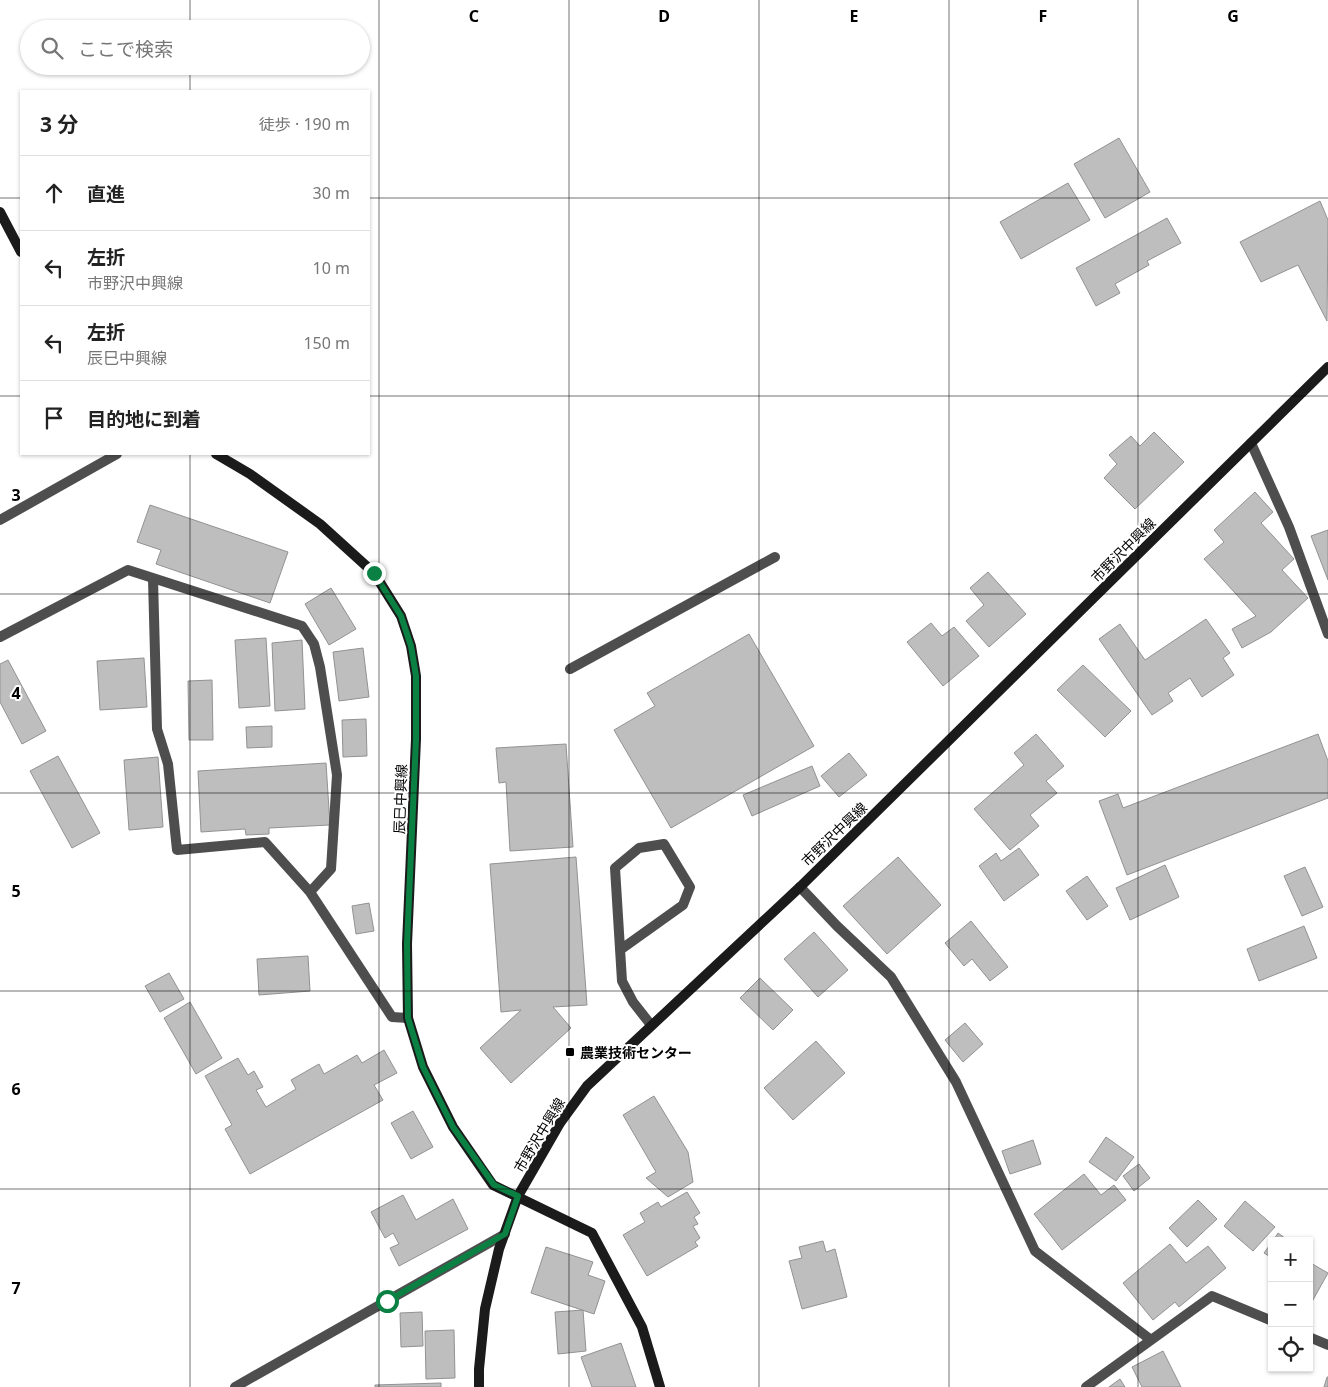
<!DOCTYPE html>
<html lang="ja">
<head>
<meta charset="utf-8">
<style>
	:root { --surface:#fff; --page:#f2f2f2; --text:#222; --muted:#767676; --line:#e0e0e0 }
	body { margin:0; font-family:"Noto Sans","Noto Sans JP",sans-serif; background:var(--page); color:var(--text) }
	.controls { position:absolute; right:15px; bottom:15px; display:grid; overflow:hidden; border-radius:0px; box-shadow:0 1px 4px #0004 }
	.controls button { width:45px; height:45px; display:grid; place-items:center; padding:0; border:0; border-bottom:1px solid var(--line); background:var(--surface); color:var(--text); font:25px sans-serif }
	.stop { position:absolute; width:15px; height:15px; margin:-11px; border:4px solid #0b8043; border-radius:50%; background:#fff }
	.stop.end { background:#0b8043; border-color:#fff; box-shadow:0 1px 5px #0008 }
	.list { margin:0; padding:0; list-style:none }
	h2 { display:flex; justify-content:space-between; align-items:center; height:65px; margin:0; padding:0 20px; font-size:21px }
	h2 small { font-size:16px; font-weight:400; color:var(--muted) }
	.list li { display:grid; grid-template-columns:32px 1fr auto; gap:15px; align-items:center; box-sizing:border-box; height:75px; padding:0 20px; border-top:1px solid var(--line) }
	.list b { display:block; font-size:19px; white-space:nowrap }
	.list p { margin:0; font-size:16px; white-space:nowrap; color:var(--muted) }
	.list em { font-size:16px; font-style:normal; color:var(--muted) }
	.icon { flex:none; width:28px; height:28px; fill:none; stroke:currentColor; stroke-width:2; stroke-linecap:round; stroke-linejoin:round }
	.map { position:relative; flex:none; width:1328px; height:1387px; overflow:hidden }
	.search { position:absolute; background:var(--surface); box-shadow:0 1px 4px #0004; left:20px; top:20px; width:350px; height:55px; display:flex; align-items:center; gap:12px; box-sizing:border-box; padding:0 18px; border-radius:28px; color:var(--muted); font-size:19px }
	.panel { position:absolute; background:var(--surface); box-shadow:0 1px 4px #0004; left:20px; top:90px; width:350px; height:365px; border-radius:0px }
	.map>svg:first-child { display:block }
	.building { fill:#bebebe; stroke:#929292 }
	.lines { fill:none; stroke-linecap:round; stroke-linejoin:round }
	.lane { stroke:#4e4e4e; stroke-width:10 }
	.street { stroke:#4e4e4e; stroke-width:10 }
	.secondary { stroke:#1b1b1b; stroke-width:10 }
	.route { stroke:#0b8043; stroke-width:6 }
	.grid { fill:none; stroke:#000; stroke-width:1; stroke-opacity:0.55 }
	.poi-dot { fill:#000; stroke:#fff; stroke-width:2 }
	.labels { text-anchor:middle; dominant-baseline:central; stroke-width:4; stroke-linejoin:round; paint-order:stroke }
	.street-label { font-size:14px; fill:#000; stroke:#fff }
	.poi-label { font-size:14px; font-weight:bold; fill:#000; stroke:#fff; text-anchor:start }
	.grid-label { font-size:16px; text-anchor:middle; font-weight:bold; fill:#000; stroke:#fff; stroke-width:4; stroke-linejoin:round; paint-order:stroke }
</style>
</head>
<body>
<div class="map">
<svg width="1328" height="1387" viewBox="0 0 1328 1387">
	<rect width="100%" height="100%" fill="#fff"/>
	<path class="building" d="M1119 138 1150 192 1105 218 1074 164Z
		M1068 183 1090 220 1021 259 1000 222Z
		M1320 201 1328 220 1327 321 1298 265 1261 282 1240 242Z
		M1167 218 1181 243 1147 261 1149 265 1115 284 1120 293 1096 306 1076 268Z
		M1154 432 1184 462 1135 509 1104 478 1117 464 1109 455 1131 436 1140 446Z
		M1255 492 1273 512 1261 523 1294 559 1282 570 1308 598 1271 632 1242 648 1232 629 1256 616 1204 559 1224 542 1214 530Z
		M150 505 288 552 270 603 156 564 161 550 137 542Z
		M1328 530V580L1311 536Z
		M988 572 1026 614 989 647 966 621 984 605 970 588Z
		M331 588 356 629 329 645 305 604Z
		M1206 619 1230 653 1223 658 1234 675 1202 697 1190 678 1168 693 1173 701 1152 715 1099 639 1120 624 1145 660Z
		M931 623 942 636 954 627 979 656 943 686 907 642Z
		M749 634 814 746 671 828 614 730 655 706 647 693Z
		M266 638 270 706 239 708 235 640Z
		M302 640 305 709 275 711 272 643Z
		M363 648 369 697 339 701 333 652Z
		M144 658 147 707 100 710 97 661Z
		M8 660 46 731 22 744 0 702V664Z
		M1083 665 1131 711 1105 737 1057 690Z
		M212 680 213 740H189L188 681Z
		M366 719 367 756 343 757 342 720Z
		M272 726V747L247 748 246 727Z
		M1036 734 1064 766 1046 781 1057 793 1030 815 1039 826 1010 850 974 809 1024 765 1014 753Z
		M1318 734 1328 761V798L1127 875 1099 801 1118 794 1123 808Z
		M566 744 573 847 510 851 506 782 499 783 496 748Z
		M849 753 867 775 839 797 821 776Z
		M58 756 100 833 72 848 30 771Z
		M158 757 163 827 129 830 124 760Z
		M326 763 330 825 269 828V834L246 835 245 829 201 832 198 771Z
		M812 766 820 786 752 816 743 795Z
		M1019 848 1039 875 1004 901 979 866 996 853 1001 861Z
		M576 857 587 1005 553 1007 571 1028 511 1083 480 1048 521 1010 501 1012 490 864Z
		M898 857 941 905 887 954 843 906Z
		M1165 865 1179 897 1130 920 1116 888Z
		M1305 867 1323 907 1302 916 1284 876Z
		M1087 876 1108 906 1087 920 1066 891Z
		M369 903 374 931 356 934 352 906Z
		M971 921 1008 967 990 981 972 959 964 966 945 943Z
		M1304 926 1317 958 1259 981 1247 949Z
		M814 932 848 970 818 997 784 959Z
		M308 956 310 991 259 995 257 959Z
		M169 973 184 999 160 1012 145 986Z
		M760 978 793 1010 773 1030 740 998Z
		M190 1002 222 1058 196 1074 164 1018Z
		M965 1023 983 1044 963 1062 945 1040Z
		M816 1041 845 1073 793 1120 764 1088Z
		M384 1050 397 1073 374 1085 383 1100 250 1174 225 1129 232 1125 205 1076 238 1058 248 1075 254 1071 263 1087 256 1090 266 1107 296 1089 291 1080 319 1064 324 1074 357 1055 362 1063Z
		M654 1096 688 1152 693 1182 668 1197 646 1178 656 1172 623 1115Z
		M413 1111 433 1147 411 1159 391 1123Z
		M1106 1137 1134 1157 1116 1181 1089 1162Z
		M1033 1140 1041 1164 1010 1174 1002 1151Z
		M1139 1164 1150 1178 1134 1191 1123 1176Z
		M1084 1174 1101 1195 1114 1185 1126 1200 1062 1250 1034 1214Z
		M687 1192 700 1213 694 1217 698 1224 693 1226 700 1238 695 1242 698 1246 647 1276 623 1235 645 1222 640 1213 658 1202 661 1207Z
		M403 1195 416 1220 453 1199 468 1229 399 1266 390 1248 399 1244 393 1233 385 1238 371 1212Z
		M1198 1200 1217 1219 1187 1247 1169 1228Z
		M1245 1201 1275 1227 1253 1251 1224 1226Z
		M1278 1233 1289 1241H1273Z
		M823 1241 826 1252 835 1249 847 1297 802 1309 789 1261 802 1258 799 1247Z
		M1272 1242V1258L1264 1253Z
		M1170 1244 1186 1263 1208 1246 1226 1268 1179 1307 1175 1302 1153 1320 1123 1283Z
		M546 1247 593 1262 588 1275 605 1281 594 1314 531 1293Z
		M1309 1262 1328 1273 1309 1307Z
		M583 1310 586 1351 558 1354 555 1312Z
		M422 1312 423 1346 401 1347 400 1313Z
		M454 1330 455 1378 426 1379 425 1331Z
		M621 1343 636 1387H592L581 1357Z
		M1163 1351 1181 1387H1142L1132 1367Z
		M1327 1377H1328V1387H1324Z
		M1120 1379 1125 1387H1109Z
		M441 1383V1387H375V1385Z"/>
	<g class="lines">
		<path class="lane" d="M570 669 775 557
			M620 950 683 905 690 887 664 844 639 848 615 868 622 981 633 1002 651 1025"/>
		<path class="street" d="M1251 443 1289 527 1328 634
			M0 520 117 454
			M153 579 157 729 168 764 177 850 265 842 310 892
			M0 637 128 570 302 626 314 644 320 667 337 775 331 869 310 892 392 1017 408 1018
			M800 887 837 926 891 977 956 1082 1035 1251 1151 1340
			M1309 1337 1328 1345
			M235 1387 505 1234
			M1086 1387 1212 1296 1272 1321"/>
		<path class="secondary" d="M0 212 21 252
			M216 454 250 474 320 524 374 573 401 616 411 646 416 676V739L407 944 408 1018 423 1067 453 1127 493 1185 592 1233 642 1327 660 1387
			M479 1387V1369L485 1309 499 1249 518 1196 560 1123 587 1086 800 887 1328 367"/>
	</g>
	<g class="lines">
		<path class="route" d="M374 573 401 616 411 646 416 676V739L407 944 408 1018 423 1067 453 1127 494 1185 518 1196 505 1234 387 1301"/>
	</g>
	<path class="grid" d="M190 0V29M379 0V1387M569 0V1387M759 0V1387M949 0V1387M1138 0V1387M190 66V91M0 198H21M369 198H1328M0 396H21M369 396H1328M190 454V1387M0 594H1328M0 793H1328M0 991H1328M0 1189H1328"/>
	<rect class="poi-dot" x="565" y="1047" width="10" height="10" rx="2.5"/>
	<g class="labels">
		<g class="street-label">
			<text transform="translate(1123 550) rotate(-45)">市野沢中興線</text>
			<text transform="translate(400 799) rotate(-88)">辰巳中興線</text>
			<text transform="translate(834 834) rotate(-44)">市野沢中興線</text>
			<text transform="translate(539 1135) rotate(-59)">市野沢中興線</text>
		</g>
		<g class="poi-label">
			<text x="580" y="1052">農業技術センター</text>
		</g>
	</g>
	<g class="grid-label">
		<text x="474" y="22">C</text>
		<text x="664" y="22">D</text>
		<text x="854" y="22">E</text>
		<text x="1043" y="22">F</text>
		<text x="1233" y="22">G</text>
		<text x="16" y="501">3</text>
		<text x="16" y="699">4</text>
		<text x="16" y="897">5</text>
		<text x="16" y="1095">6</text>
		<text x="16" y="1294">7</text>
	</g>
</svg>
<div class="controls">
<button>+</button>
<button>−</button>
<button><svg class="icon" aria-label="locate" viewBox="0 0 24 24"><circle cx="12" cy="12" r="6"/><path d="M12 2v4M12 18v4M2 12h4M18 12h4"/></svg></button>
</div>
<div class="stop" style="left:387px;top:1301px"></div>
<div class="stop end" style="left:374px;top:573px"></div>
<div class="search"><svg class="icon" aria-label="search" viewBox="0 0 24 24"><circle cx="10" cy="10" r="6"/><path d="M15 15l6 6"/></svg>ここで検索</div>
<section class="panel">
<h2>3 分<small>徒歩 · 190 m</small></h2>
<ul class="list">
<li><svg class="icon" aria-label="ahead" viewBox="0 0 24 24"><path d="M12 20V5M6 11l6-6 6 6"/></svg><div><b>直進</b></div><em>30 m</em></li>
<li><svg class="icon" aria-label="left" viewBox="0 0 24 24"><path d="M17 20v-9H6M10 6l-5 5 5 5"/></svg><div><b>左折</b><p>市野沢中興線</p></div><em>10 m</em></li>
<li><svg class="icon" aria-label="left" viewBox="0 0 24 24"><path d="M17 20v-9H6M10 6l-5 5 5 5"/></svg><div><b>左折</b><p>辰巳中興線</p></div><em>150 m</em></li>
<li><svg class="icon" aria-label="arrive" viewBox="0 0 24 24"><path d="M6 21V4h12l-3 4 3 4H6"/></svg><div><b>目的地に到着</b></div></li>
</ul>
</section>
</div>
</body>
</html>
